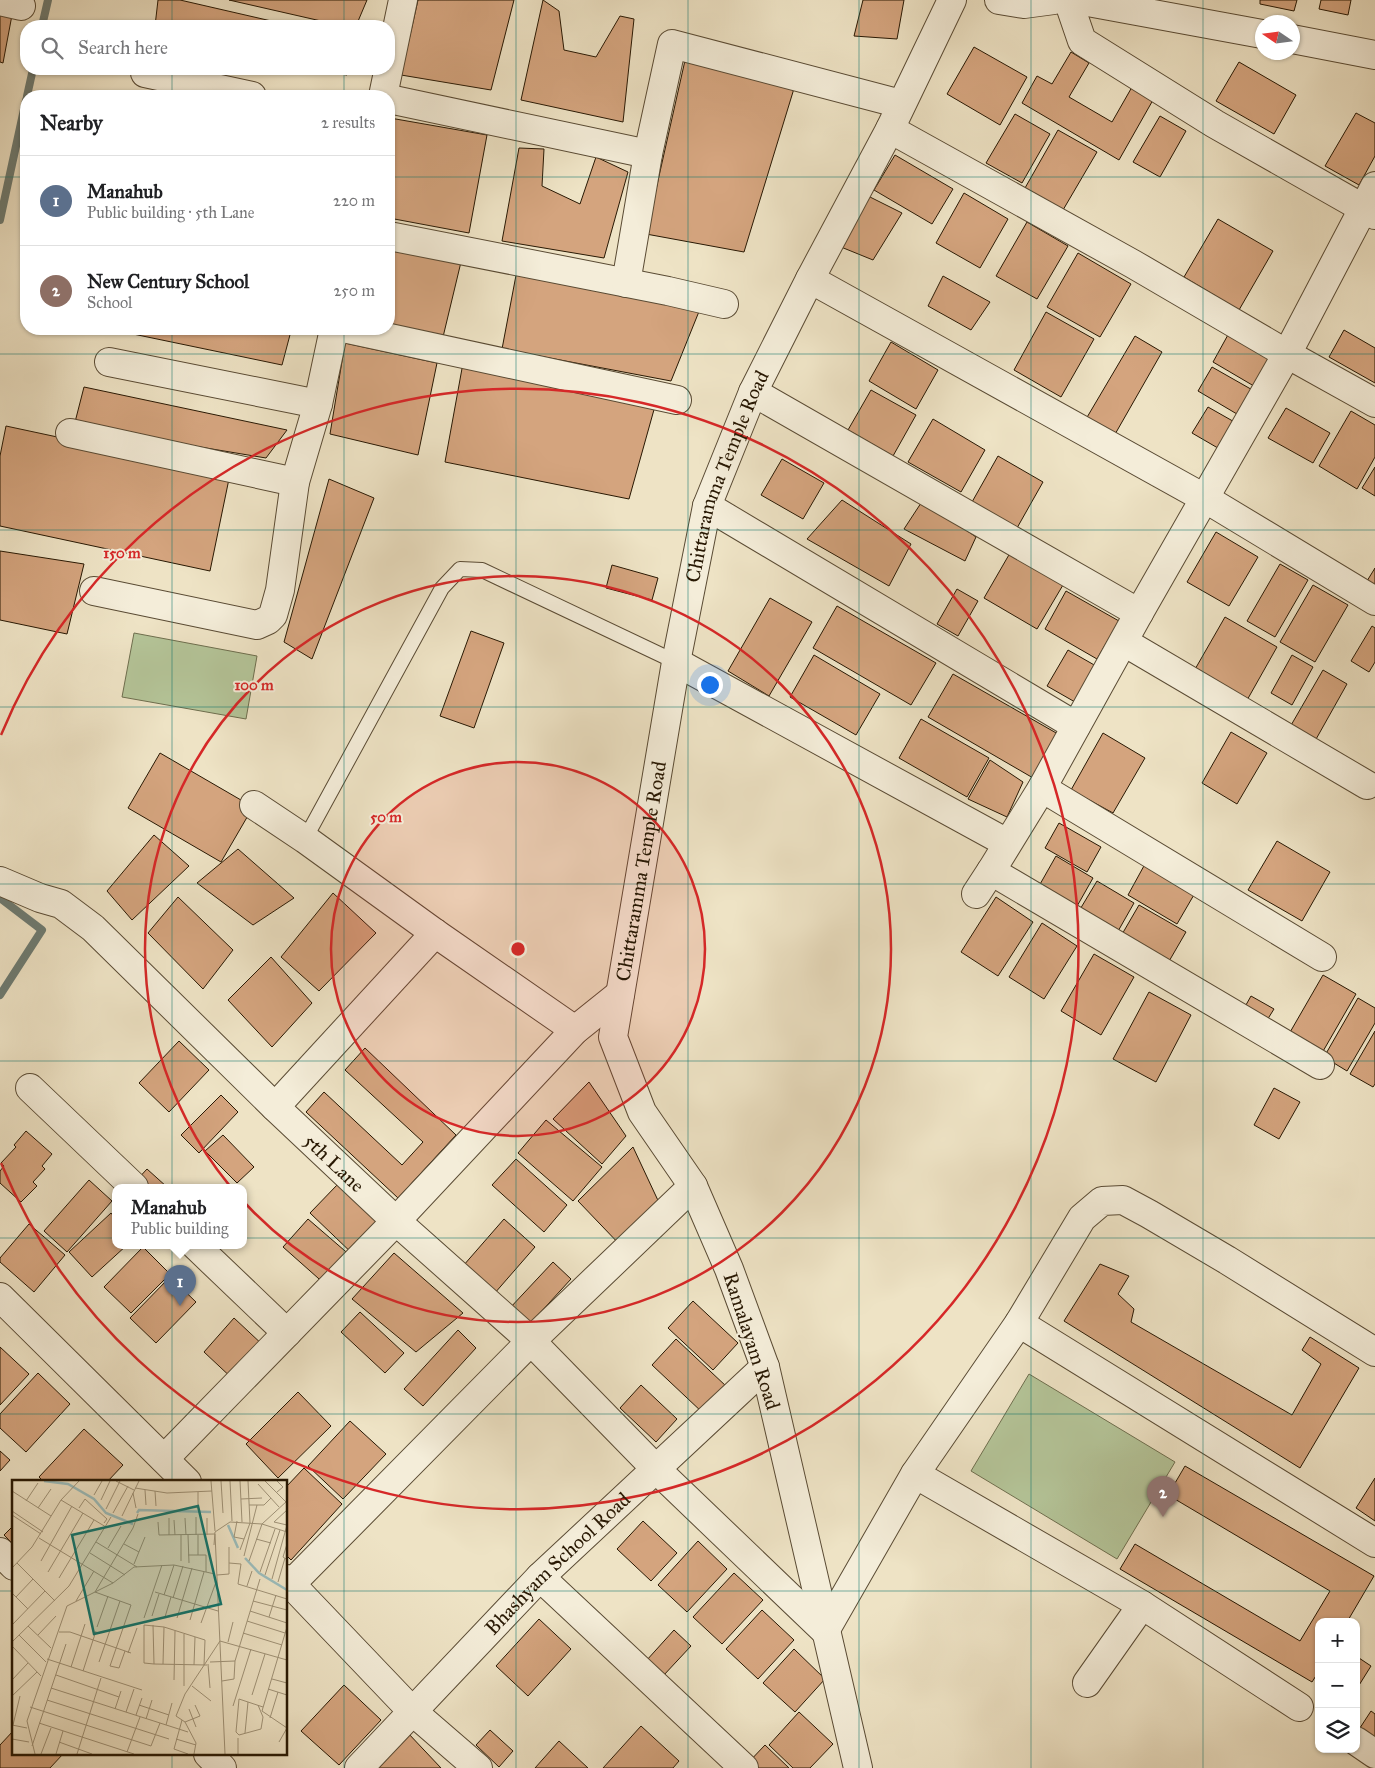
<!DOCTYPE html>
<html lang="en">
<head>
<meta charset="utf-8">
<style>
	:root { --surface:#fff; --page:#f2f2f2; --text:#202124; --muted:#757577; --line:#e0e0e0; --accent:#8f2418 }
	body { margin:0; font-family:"IM FELL Great Primer",serif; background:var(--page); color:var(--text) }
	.controls { position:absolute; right:15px; bottom:15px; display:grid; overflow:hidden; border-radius:10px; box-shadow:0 1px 4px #0004 }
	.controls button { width:45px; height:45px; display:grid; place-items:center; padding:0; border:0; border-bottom:1px solid var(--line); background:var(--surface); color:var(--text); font:25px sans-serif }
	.compass { position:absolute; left:1255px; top:15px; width:45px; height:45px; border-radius:50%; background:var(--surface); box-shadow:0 1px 4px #0004; rotate:283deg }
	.you { position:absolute; left:709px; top:684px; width:18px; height:18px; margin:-12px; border:4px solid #fff; border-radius:50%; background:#1a73e8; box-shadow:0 0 0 8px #1a73e833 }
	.badge { display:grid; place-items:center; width:32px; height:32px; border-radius:50%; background:var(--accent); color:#fff; font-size:16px; font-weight:700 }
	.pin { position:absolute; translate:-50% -41px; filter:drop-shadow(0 1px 2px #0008) }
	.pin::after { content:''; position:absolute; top:26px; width:18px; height:15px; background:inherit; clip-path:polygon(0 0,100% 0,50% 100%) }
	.popup { position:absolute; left:112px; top:1184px; width:135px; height:65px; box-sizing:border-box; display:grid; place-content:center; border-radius:10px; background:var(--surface); filter:drop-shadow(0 1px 4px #0005); font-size:16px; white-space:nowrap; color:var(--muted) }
	.popup b { font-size:19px; color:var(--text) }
	.popup::after { content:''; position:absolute; left:50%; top:100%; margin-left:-10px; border:10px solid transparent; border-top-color:var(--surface) }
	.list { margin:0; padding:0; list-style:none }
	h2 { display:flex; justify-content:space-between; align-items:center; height:65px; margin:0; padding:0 20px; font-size:21px }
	h2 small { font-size:16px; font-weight:400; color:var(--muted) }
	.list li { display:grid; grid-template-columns:32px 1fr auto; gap:15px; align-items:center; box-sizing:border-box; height:90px; padding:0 20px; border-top:1px solid var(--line) }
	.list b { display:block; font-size:19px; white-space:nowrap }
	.list p { margin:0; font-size:16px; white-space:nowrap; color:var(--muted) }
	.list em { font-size:16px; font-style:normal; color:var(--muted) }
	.icon { flex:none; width:28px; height:28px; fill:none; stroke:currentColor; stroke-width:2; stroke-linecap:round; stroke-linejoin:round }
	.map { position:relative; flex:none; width:1375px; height:1768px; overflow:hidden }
	.search { position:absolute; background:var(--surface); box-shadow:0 1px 4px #0004; left:20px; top:20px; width:375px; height:55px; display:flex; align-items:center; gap:12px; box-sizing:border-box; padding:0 18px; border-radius:20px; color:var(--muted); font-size:19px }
	.panel { position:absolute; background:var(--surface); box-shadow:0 1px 4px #0004; left:20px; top:90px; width:375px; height:245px; border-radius:20px }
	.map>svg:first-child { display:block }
	.green { fill:#b4c498; stroke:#6e6e4e }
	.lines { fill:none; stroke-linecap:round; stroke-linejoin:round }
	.stream { stroke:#6d7b72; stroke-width:8 }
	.building { fill:#d4a47e; stroke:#281803 }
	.service-casing { stroke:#5a4b34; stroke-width:16 }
	.minor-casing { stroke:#5a4b34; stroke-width:30 }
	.tertiary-casing { stroke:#5a4b34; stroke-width:30 }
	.service { stroke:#f4edd9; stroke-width:14 }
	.minor { stroke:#f4edd9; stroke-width:28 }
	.tertiary { stroke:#f4edd9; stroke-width:28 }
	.grid { fill:none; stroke:#0f766e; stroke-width:1; stroke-opacity:0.55 }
	.ring { fill:none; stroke:#d62828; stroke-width:2.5 }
	.labels { text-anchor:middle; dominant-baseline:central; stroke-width:4; stroke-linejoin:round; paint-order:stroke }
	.street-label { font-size:20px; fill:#281803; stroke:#f4edd9 }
	.inset-river { fill:none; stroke:#9bbdbc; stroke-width:2.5 }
	.inset-road { fill:none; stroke:#9f9277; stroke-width:1 }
	.view { fill:#0f766e; fill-opacity:0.15; stroke:#0f766e; stroke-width:2.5 }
	.inset-edge { fill:none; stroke:#281803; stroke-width:2.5 }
	.centre { fill:#d62828; stroke:#f4edd9; stroke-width:2.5 }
	.ring-label { font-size:15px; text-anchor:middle; font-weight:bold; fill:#d62828; stroke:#f4edd9; stroke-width:4; stroke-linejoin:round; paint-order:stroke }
</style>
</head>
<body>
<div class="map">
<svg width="1375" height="1768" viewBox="0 0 1375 1768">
	<rect width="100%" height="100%" fill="#eee3c5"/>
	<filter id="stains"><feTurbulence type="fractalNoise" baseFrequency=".004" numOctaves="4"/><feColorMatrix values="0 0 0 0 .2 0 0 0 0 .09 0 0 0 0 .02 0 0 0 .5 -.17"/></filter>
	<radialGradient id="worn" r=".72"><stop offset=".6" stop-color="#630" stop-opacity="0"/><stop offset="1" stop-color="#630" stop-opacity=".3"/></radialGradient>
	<path class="green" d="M134 633 257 656 246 719 122 697Z
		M1029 1374 1175 1462 1117 1559 971 1471Z"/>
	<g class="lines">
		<path class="stream" d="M42 26 48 0
			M27 96 33 69
			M0 220 26 100
			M0 898 42 930 0 995"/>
	</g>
	<path class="building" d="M158 0H180L293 26H155Z
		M229 0H367L356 26H343Z
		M418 0H514L491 90 401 75Z
		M543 0 559 11 564 50 596 57 620 16 634 19 623 122 521 100Z
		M863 0H904L897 39 854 36Z
		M1260 0H1297L1294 11 1260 4Z
		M1321 0H1351L1348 15 1319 9Z
		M0 13 12 15 3 63 0 62Z
		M974 47 1027 77 1000 125 947 94Z
		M1071 52 1089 63 1069 97 1112 122 1132 87 1153 100 1119 160 1022 103 1037 76 1052 84Z
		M686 56 796 82 744 252 646 234Z
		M1239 62 1296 95 1274 134 1216 101Z
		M307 69H350L347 75Z
		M1356 113 1375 123V156L1359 185 1325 166Z
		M1015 114 1050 134 1022 183 986 163Z
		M1160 116 1186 131 1160 177 1133 162Z
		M390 118 487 135 469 233 389 218Z
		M1058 130 1097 152 1063 210 1025 188Z
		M519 148 544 149 542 186 580 204 596 157 628 172 604 258 502 241Z
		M895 155 953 189 932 224 874 190Z
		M964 193 1008 219 980 268 936 243Z
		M866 195 902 213 873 260 841 247Z
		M1218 219 1273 251 1239 310 1184 277Z
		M1027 222 1068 246 1037 299 996 276Z
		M389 250 461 262 443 337 389 325Z
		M1078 253 1131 284 1100 337 1047 307Z
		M517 270 700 309 671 381 502 349Z
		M943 276 990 302 971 330 928 306Z
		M1046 312 1094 339 1061 397 1014 370Z
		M109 329H280L291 331 282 365Z
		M1344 330 1375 348V383L1329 357Z
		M1229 333 1276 360 1259 389 1213 362Z
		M1135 336 1162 352 1114 436 1086 419Z
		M891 342 938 370 916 409 869 381Z
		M345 343 437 363 418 455 330 434Z
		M463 363 655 406 629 499 445 462Z
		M1212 367 1256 392 1242 417 1198 391Z
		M84 387 287 430 266 458 74 426Z
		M871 390 916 415 893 456 848 430Z
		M1208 407 1238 424 1223 451 1192 433Z
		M1286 408 1330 433 1313 463 1268 438Z
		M1351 411 1375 425V457L1357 489 1319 466Z
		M933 419 985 450 961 492 908 462Z
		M6 426 230 474 210 571 0 526V456Z
		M998 456 1043 482 1017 528 972 502Z
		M782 459 824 483 803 519 761 495Z
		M1375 467V496L1362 488Z
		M329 479 374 498 312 659 284 642Z
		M842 500 911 544 889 586 807 539Z
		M923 500 976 537 965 561 904 529Z
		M1216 532 1258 557 1229 606 1187 582Z
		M0 551 84 564 67 634 0 620Z
		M1010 553 1063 585 1037 629 984 598Z
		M1280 564 1308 580 1275 637 1247 621Z
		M612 565 658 578 652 600 606 588Z
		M1375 568V586L1367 581Z
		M1313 585 1348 605 1315 662 1280 642Z
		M957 589 978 601 958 636 937 624Z
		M1066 591 1119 621 1097 659 1045 629Z
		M770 598 812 622 769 696 728 671Z
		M837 606 936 663 911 705 813 648Z
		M1225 617 1277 647 1246 702 1194 671Z
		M1372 626 1375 628V662L1369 672 1351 661Z
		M471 631 504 643 474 728 440 716Z
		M1068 650 1096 666 1075 702 1047 686Z
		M814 655 880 694 856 735 790 697Z
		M1292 655 1313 667 1292 705 1271 693Z
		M1323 670 1347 684 1315 741 1290 727Z
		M953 674 1065 738 1040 782 928 717Z
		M921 719 989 758 967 797 899 758Z
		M1231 732 1267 753 1237 804 1202 783Z
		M1103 733 1145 758 1113 813 1071 790Z
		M160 753 253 807 221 862 128 808Z
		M990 760 1023 782 1007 817 968 799Z
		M1059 823 1101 847 1087 872 1045 848Z
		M154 835 189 866 132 920 107 891Z
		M1277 841 1330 872 1302 921 1248 890Z
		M238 849 294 898 253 925 197 883Z
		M1056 856 1093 878 1076 908 1039 886Z
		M1145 864 1195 893 1177 924 1128 895Z
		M1097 881 1134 903 1117 933 1079 911Z
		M333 893 376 933 319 991 281 957Z
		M178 897 233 950 203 989 148 933Z
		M996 897 1033 922 998 976 961 952Z
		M1139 905 1186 932 1168 963 1121 936Z
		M1042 923 1077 946 1044 999 1009 977Z
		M1094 954 1134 977 1101 1035 1061 1011Z
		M271 957 312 1003 272 1047 228 1000Z
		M1323 975 1356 994 1322 1053 1289 1034Z
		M1149 992 1191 1015 1156 1082 1113 1059Z
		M1251 996 1274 1009 1264 1025 1242 1012Z
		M1358 998 1375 1008V1023L1347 1071 1324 1057Z
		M1375 1031V1084L1373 1087 1350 1074Z
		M179 1041 209 1070 169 1112 139 1083Z
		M365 1048 456 1135 398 1198 306 1112 324 1092 402 1165 423 1142 345 1070Z
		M589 1082 626 1136 602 1164 553 1119Z
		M1274 1088 1300 1102 1279 1139 1254 1125Z
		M221 1095 238 1112 199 1153 181 1135Z
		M546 1120 602 1167 573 1201 518 1153Z
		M26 1131 52 1154 42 1166 45 1169 33 1182 37 1186 21 1202 0 1183V1171L4 1166 1 1163 16 1147 14 1145Z
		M223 1135 254 1167 237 1183 205 1151Z
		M633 1147 662 1209 623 1248 578 1201Z
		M516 1159 567 1205 544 1232 492 1185Z
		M147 1169 167 1187H140L135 1182Z
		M89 1180 112 1201 67 1252 44 1231Z
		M338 1184 386 1229 357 1258 310 1213Z
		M111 1213 116 1219V1245H127L92 1277 69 1252Z
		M308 1219 352 1257 327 1286 283 1247Z
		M504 1219 535 1247 494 1294 463 1266Z
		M29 1224 65 1255 34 1292 0 1262V1258Z
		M143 1247 170 1274 131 1313 104 1287Z
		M394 1253 463 1313 416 1352 352 1299Z
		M553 1262 571 1279 528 1326 509 1309Z
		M1100 1264 1129 1276 1118 1294 1134 1309 1131 1322 1292 1415 1321 1364 1302 1350 1310 1337 1359 1368 1300 1468 1064 1321Z
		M170 1277 196 1302 156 1343 130 1318Z
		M693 1301 738 1343 713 1370 668 1328Z
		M360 1312 404 1353 385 1373 341 1332Z
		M234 1318 265 1347 235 1381 204 1352Z
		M458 1330 476 1348 423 1406 404 1389Z
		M676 1339 727 1387 703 1413 652 1365Z
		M0 1347 29 1374 0 1405Z
		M38 1373 70 1404 26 1452 0 1428V1414Z
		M641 1385 677 1419 656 1442 620 1408Z
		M298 1392 331 1426 278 1478 246 1444Z
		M350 1421 386 1454 343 1499 308 1466Z
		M84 1429 123 1465 107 1482H44L39 1477Z
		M0 1451 10 1460 0 1471Z
		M1185 1466 1374 1576 1347 1622H1319V1671L1312 1682 1120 1569 1135 1544 1300 1641 1330 1591 1168 1495Z
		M304 1468 342 1504 291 1560 286 1555V1487Z
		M1375 1478V1521L1356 1508Z
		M643 1521 677 1553 651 1581 617 1549Z
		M14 1525V1545L4 1535Z
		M698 1541 727 1569 687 1612 658 1585Z
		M734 1573 763 1600 722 1644 693 1617Z
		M762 1610 794 1640 758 1679 726 1649Z
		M539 1619 571 1649 528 1696 496 1666Z
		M674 1630 691 1646 663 1676 646 1661Z
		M794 1649 825 1679 795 1712 763 1683Z
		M1356 1656 1371 1666 1356 1690Z
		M344 1685 381 1720 339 1765 301 1731Z
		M1371 1711 1375 1714V1746L1356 1734Z
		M799 1712 833 1744 810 1768H793L769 1745Z
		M641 1726 679 1761 673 1768H603Z
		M14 1730V1754H63L50 1768H0V1745Z
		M490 1730 513 1751 499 1767 476 1745Z
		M407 1732 441 1768H377Z
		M559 1741 588 1768H535Z
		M765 1745 789 1768H749L746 1765Z"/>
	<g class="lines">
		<defs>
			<path id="service" d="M305 839 442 588 460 569 482 570 676 662"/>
			<g id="minor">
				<path d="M1068 0 1082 41 1215 124 1375 215"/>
				<path d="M1077 0 1262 34"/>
				<path d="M0 1 21 6"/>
				<path d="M1292 39 1375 55"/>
				<path d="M145 73 252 96"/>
				<path d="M383 96 403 0"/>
				<path d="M389 99 648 154"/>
				<path d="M890 129 1133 264 1287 354 1375 403"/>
				<path d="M389 236 668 291 724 304"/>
				<path d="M810 279 1206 499 1375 601"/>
				<path d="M626 283 648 154 672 44 901 104"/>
				<path d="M348 329 677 400"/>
				<path d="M109 362 318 404"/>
				<path d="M753 392 1139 613"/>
				<path d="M70 433 295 482"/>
				<path d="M707 506 1076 726"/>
				<path d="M94 591 257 625 268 620 273 615 280 590 295 482 318 404 334 329"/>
				<path d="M1124 642 1367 785"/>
				<path d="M676 662 1007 843"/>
				<path d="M1042 788 1322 957"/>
				<path d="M254 805 305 839 435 933 575 1030"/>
				<path id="s1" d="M0 881 40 898 61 904 93 928 275 1107 396 1221 531 1341 655 1468 825 1631 915 1474 1019 1323 1082 1218 1102 1201 1123 1200 1149 1214 1227 1260 1375 1352"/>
				<path d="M976 894 991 871"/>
				<path d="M1320 1065 991 871 1042 788 1139 613 1287 354 1375 186"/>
				<path d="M30 1088 134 1187"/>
				<path d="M275 1107 435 933"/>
				<path d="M195 1245 287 1333"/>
				<path d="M0 1297 187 1482"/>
				<path d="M1019 1323 1375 1543"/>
				<path d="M164 1459 396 1221 575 1030 620 994"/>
				<path d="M915 1474 1142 1605 1299 1707"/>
				<path d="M0 1552 14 1566"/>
				<path d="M540 1577 744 1768"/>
				<path d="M286 1579 412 1711 478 1768"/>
				<path d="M291 1584 531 1341 693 1186"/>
				<path d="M1087 1683 1142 1605"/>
				<path d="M1356 1741 1375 1754"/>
				<path d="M208 1754 222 1768"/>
				<path id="s2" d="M359 1768 540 1577 765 1367"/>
			</g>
			<g id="tertiary">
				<path d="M999 0 1024 4 1054 0"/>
				<path id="s3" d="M858 1768 765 1367 729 1269 693 1186 642 1112 613 1037 676 662 707 506 753 392 810 279 890 129 952 0"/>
			</g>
		</defs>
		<use href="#service" class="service-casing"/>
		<use href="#minor" class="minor-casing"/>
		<use href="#tertiary" class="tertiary-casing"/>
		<use href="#service" class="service"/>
		<use href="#minor" class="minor"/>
		<use href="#tertiary" class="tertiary"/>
	</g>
	<path class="grid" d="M172 0V26M344 0V26M516 0V1768M688 0V1768M859 0V1768M1031 0V1768M1203 0V1768M172 69V96M344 69V96M0 177H26M389 177H1375M172 329V1482M344 329V1768M0 354H1375M0 530H1375M0 707H1375M0 884H1375M0 1061H1375M0 1238H1375M0 1414H1375M0 1591H14M286 1591H1375M172 1754V1768"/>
	<circle cx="518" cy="949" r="187" fill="#d62828" fill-opacity=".12"/>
	<g class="ring">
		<circle cx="518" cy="949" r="187"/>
		<circle cx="518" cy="949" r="373"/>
		<path d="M1 735A560 560 0 1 1 1 1163"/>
	</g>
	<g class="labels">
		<g class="street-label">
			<text stroke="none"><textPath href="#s3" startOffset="1350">Chittaramma Temple Road</textPath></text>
			<text stroke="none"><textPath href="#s3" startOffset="945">Chittaramma Temple Road</textPath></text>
			<text stroke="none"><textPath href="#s1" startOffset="442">5th Lane</textPath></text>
			<text transform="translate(752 1341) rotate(72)">Ramalayam Road</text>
			<text stroke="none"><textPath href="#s2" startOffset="285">Bhashyam School Road</textPath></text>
		</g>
	</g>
	<g transform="translate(12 1480)">
		<rect width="275" height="275" fill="#eee3c5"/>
		<path class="inset-river" d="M32 1 56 4 82 19 94 33 121 44M125 33 127 30 199 32M216 45 226 68M233 78 247 93 275 110"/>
		<path class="inset-road" d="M104 1 122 10M199 1 203 51M209 1 211 33M218 1 220 41M228 1 230 42M253 1 274 22M246 4 267 27M123 8 155 13 200 11M133 10 134 25M0 11 39 36M143 11 144 26M186 12V27M265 12 271 7 265 1M121 13 124 28M82 15 90 1M229 19 250 18M49 20 94 47M89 20 98 1M14 21 26 3M237 25H252L259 18M26 28 39 9M67 28 73 19 95 39 92 43M94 29 108 1M0 31 31 52M101 33 116 6M0 35 29 54M110 36 127 1M184 37V55M157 38V55M173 38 174 55M195 38V55M162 40 163 55M225 41 222 57 232 59M146 42 147 55 203 54M275 45 262 42 275 30M203 54 213 274M169 55V81M176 55 177 83M186 55V75M27 58 101 103M244 59 259 63M84 62 125 87M112 64 127 72M202 65 203 52 218 42 250 44 275 21M96 68 109 46M228 70 238 43 236 1M78 73 113 95M176 75H194V92M232 76 245 25M274 79 271 77 275 64M29 81 60 26M237 81 250 44 275 52M5 83 43 121M217 83 229 84 226 104 275 119M122 84 133 57M0 88 20 67 49 20 67 1M36 92 71 33M248 92 263 49M205 95 217 94V67M253 95 268 50M47 98 82 40M260 99 275 45M266 102 273 78M235 106 240 91M143 112 206 131M0 113 16 129M152 115 162 85M4 117 21 99M161 118 171 86M64 121 82 91M241 121 275 130M238 131 275 143M140 136 147 114M153 137 159 117M257 137 264 115M132 138 150 85M165 138 180 88M178 140 192 92M235 141 273 153M189 143 204 102M0 145 33 111M141 145 142 184M16 146 39 168M85 147 96 116M275 147 250 231 275 248M47 152H58L119 173M231 153 270 165M7 155 34 182M26 155 44 136M208 161 275 180M0 162 57 106 99 37M216 162 221 142M0 166 29 196M113 171 107 188 98 186 119 125 83 112 121 48 126 34M116 173 125 148M35 179 130 210M87 182 108 121M198 182 223 181M151 184 152 147M196 184 198 208M182 185 183 157M192 185 193 160 152 147 132 145V183L142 184 195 185M59 187 73 144M71 191 84 151M44 195 107 217M260 199 275 203M0 200 16 183M162 200 163 151M210 201 222 199 223 181 248 99M172 206V154M180 206 199 221M39 208 176 252M256 209 275 215M240 215 253 174M0 216 25 192M35 220 157 259M127 225 157 235M246 225 251 237 249 249 227 255 224 252 227 219 251 227M221 226 239 169M18 227 139 266 148 243M103 229 109 211M177 229 184 247M114 232 122 209M124 235 130 218M258 238 266 212M134 239 140 220M170 240 162 269 176 274M173 242 188 236 183 225M27 243 122 274M0 245 15 248M1 245 8 216M154 245 160 223M233 253 236 222M226 258V274M0 259 17 262M164 259 184 265M47 262 80 274M267 262 275 248M20 266 54 164M115 272 128 237M23 274 15 241 55 126 101 103 122 87 162 85 203 94M29 274 39 248M44 274 51 251M65 274 89 198M182 274 184 263 173 242 164 236 173 214 208 161"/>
		<path class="view" d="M186 26 209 124 82 154 60 55Z"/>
		<rect width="275" height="275" class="inset-edge"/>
	</g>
	<circle cx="518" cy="949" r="8" class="centre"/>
	<g class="ring-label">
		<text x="122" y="558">150 m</text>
		<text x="254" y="690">100 m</text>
		<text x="386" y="822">50 m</text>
	</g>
	<rect width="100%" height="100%" filter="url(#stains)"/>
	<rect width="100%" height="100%" fill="url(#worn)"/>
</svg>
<div class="controls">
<button>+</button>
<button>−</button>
<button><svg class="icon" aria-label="layers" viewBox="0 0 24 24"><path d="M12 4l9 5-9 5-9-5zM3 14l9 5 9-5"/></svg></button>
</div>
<svg class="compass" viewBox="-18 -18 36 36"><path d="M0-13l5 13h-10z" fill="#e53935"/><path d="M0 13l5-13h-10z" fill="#757577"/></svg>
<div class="you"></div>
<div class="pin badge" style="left:180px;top:1306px;background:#5c6f8a">1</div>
<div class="popup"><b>Manahub</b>Public building</div>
<div class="pin badge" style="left:1163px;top:1517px;background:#8d6e63">2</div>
<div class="search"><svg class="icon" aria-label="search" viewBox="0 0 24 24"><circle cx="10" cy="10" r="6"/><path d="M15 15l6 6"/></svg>Search here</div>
<section class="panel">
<h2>Nearby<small>2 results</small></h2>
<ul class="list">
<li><span class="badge" style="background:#5c6f8a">1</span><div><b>Manahub</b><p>Public building · 5th Lane</p></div><em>220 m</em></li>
<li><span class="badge" style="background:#8d6e63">2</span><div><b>New Century School</b><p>School</p></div><em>250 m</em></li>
</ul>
</section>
</div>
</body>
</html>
